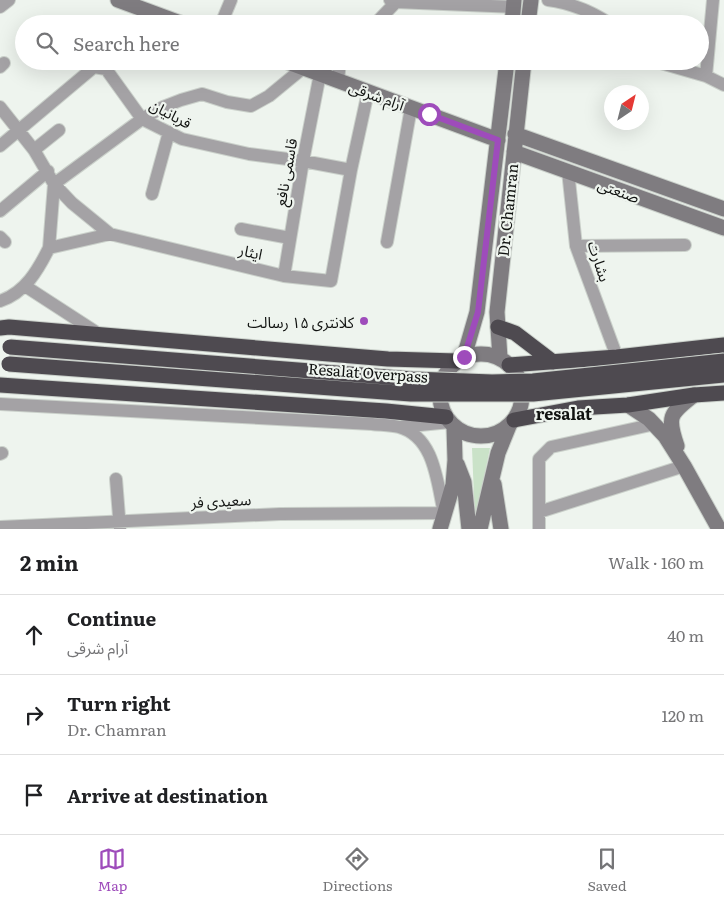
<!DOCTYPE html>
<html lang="en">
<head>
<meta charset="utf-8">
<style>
	:root { --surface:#fff; --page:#f6f6f6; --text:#202124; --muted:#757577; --line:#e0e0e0; --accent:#9e4cbb }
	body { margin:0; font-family:Literata,"Noto Sans Arabic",serif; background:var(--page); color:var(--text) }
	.compass { position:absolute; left:604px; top:85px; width:45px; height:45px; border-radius:50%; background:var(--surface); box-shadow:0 5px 20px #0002; rotate:35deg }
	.stop { position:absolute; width:15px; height:15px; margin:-11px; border:4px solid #9e4cbb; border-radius:50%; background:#fff }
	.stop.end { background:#9e4cbb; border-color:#fff; box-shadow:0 1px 5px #0008 }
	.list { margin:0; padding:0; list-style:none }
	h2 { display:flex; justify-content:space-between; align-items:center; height:65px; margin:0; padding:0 20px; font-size:21px }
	h2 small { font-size:16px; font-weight:400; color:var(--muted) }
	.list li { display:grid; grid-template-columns:32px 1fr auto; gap:15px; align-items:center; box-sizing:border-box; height:80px; padding:0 20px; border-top:1px solid var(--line) }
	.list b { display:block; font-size:19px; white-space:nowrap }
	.list p { margin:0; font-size:16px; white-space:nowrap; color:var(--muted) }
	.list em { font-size:16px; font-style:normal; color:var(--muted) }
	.icon { flex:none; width:28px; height:28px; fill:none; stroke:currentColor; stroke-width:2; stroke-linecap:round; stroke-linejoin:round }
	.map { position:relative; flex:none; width:724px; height:529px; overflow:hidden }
	.search { position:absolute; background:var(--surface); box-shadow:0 5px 20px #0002; left:15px; right:15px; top:15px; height:55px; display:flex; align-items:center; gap:12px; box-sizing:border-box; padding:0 18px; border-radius:28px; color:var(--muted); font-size:19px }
	.sheet { height:305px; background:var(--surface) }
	nav { display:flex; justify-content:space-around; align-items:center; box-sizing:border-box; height:70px; border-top:1px solid var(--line); background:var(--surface); font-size:14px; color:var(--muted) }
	nav a { display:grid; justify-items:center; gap:2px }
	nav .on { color:var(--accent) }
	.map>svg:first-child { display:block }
	.green { fill:#cae2c8 }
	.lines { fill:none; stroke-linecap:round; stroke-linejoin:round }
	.street-casing { stroke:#cad0ca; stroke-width:14 }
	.secondary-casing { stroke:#cad0ca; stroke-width:17 }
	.highway-casing { stroke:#cad0ca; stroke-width:17 }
	.street { stroke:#a4a2a5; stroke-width:12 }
	.secondary { stroke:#7f7c80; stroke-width:15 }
	.highway { stroke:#4e4a50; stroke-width:15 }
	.highway-bridge-casing { stroke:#cad0ca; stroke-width:17; stroke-linecap:butt }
	.highway-bridge { stroke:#4e4a50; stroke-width:15 }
	.route { stroke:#9e4cbb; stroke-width:6 }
	.poi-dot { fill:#9e4cbb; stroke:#eef4ee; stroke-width:2 }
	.labels { text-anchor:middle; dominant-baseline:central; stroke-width:4.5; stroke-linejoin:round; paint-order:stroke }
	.street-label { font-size:15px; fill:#101210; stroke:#eef4ee }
	.poi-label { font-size:15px; fill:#101210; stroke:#eef4ee; text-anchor:end }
	.neighbourhood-label { font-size:16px; font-weight:bold; fill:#101210; stroke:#eef4ee }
</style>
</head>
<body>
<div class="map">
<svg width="724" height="529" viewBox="0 0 724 529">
	<rect width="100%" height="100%" fill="#eef4ee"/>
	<path class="green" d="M472 448H490L475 521Z"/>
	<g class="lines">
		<defs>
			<path id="street" d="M390 0 395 2 514 7
				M548 0C570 3 591 11 610 24
				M0 7 9 0
				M221 24 231 0
				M375 24 398 0
				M654 61 706 76 724 85
				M0 67 4 63
				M706 76 713 0
				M338 81 340 61
				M0 107 34 150 54 184 72 203 110 234
				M0 146 94 67 106 69 142 119 182 139 249 154 303 161 351 170
				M34 150 59 130
				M568 171 576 246 617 357
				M152 194 169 132
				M0 211 48 171
				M241 229 290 238
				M0 237 5 242
				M387 242 411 108
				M576 246 685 245
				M49 248 54 184 142 119 163 107 181 100 202 94 227 102 251 106 269 96 303 68
				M284 276 303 161 320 74
				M25 286 99 334
				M0 301C25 293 38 270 49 248L110 234 284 276 331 281 351 170 368 92
				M0 404 372 424C380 425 391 425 399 427 435 437 437 483 444 513L280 514 0 527
				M400 427 450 422
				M0 454 2 453
				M116 479 120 529
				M539 512 684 466
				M539 529V459L551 447 655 424"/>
			<path id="secondary" d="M118 0 183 24
				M512 24 514 0
				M528 24 531 0
				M285 61 498 140
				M515 134 724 209
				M514 152 724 228
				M440 395a41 41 0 1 1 82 0a41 41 0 1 1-82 0Z
				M464 357 477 312 507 61
				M500 358 497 312 524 61
				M628 405 649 419 665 436 684 466 719 529
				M677 446C667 417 669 414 694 395
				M457 464 464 482 469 529
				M494 484 501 529
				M440 529 453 485 455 460 454 427
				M480 529 498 453 509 426"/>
			<path id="highway" d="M498 327 515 333 553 362
				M0 328 9 327 388 359 457 361
				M509 365 617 357 724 345
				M0 385 386 411 446 417
				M514 420 578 408 628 405 694 395 724 393"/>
		</defs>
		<use href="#street" class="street-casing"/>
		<use href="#secondary" class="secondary-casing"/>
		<use href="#highway" class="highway-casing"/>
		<use href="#street" class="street"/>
		<use href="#secondary" class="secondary"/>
		<use href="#highway" class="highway"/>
		<defs>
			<path id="highway-bridge" d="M10 347 412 379 492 382 533 381 724 361
				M9 364 411 394H533L724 375"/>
		</defs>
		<use href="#highway-bridge" class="highway-bridge-casing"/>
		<use href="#highway-bridge" class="highway-bridge"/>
	</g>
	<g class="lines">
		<path class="route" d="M429 114 498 140 478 312 464 357"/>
	</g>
	<circle class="poi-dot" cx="364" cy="321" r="5"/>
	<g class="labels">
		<g class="street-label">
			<text transform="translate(377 95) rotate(20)">آرام شرقی</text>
			<text transform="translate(171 113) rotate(28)">قربانیان</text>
			<text transform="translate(285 172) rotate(-80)">قاسمی نافع</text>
			<text transform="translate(619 190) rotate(20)">صنعتی</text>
			<text transform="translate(507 210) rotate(-84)">Dr. Chamran</text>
			<text transform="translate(251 251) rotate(13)">ایثار</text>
			<text transform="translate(600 261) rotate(72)">بشارت</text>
			<text transform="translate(368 372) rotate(4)">Resalat Overpass</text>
			<text transform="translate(221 500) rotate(-3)">سعیدی فر</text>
		</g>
		<g class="poi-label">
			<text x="354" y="321">کلانتری ۱۵ رسالت</text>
		</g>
		<g class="neighbourhood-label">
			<text x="564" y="413">resalat</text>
		</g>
	</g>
</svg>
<svg class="compass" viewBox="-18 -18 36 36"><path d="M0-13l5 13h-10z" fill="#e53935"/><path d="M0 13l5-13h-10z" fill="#757577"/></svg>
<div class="stop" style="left:429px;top:114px"></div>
<div class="stop end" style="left:464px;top:357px"></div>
<div class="search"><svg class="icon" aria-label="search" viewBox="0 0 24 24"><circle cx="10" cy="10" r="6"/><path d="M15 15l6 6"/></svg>Search here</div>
</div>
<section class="sheet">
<h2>2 min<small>Walk · 160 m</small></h2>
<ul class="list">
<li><svg class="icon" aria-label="ahead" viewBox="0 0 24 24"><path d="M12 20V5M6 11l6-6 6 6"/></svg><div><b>Continue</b><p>آرام شرقی</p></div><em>40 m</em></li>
<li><svg class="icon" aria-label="right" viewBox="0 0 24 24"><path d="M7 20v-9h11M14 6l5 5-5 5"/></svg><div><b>Turn right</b><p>Dr. Chamran</p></div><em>120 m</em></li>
<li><svg class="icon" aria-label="arrive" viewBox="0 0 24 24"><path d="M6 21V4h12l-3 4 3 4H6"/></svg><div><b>Arrive at destination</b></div></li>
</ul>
</section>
<nav>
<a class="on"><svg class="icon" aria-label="map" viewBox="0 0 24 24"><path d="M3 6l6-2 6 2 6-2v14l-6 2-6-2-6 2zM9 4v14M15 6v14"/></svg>Map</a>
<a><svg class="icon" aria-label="directions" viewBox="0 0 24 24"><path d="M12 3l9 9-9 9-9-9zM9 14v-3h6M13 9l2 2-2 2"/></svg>Directions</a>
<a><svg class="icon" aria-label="saved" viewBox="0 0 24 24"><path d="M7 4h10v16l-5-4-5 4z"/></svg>Saved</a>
</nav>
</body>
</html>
